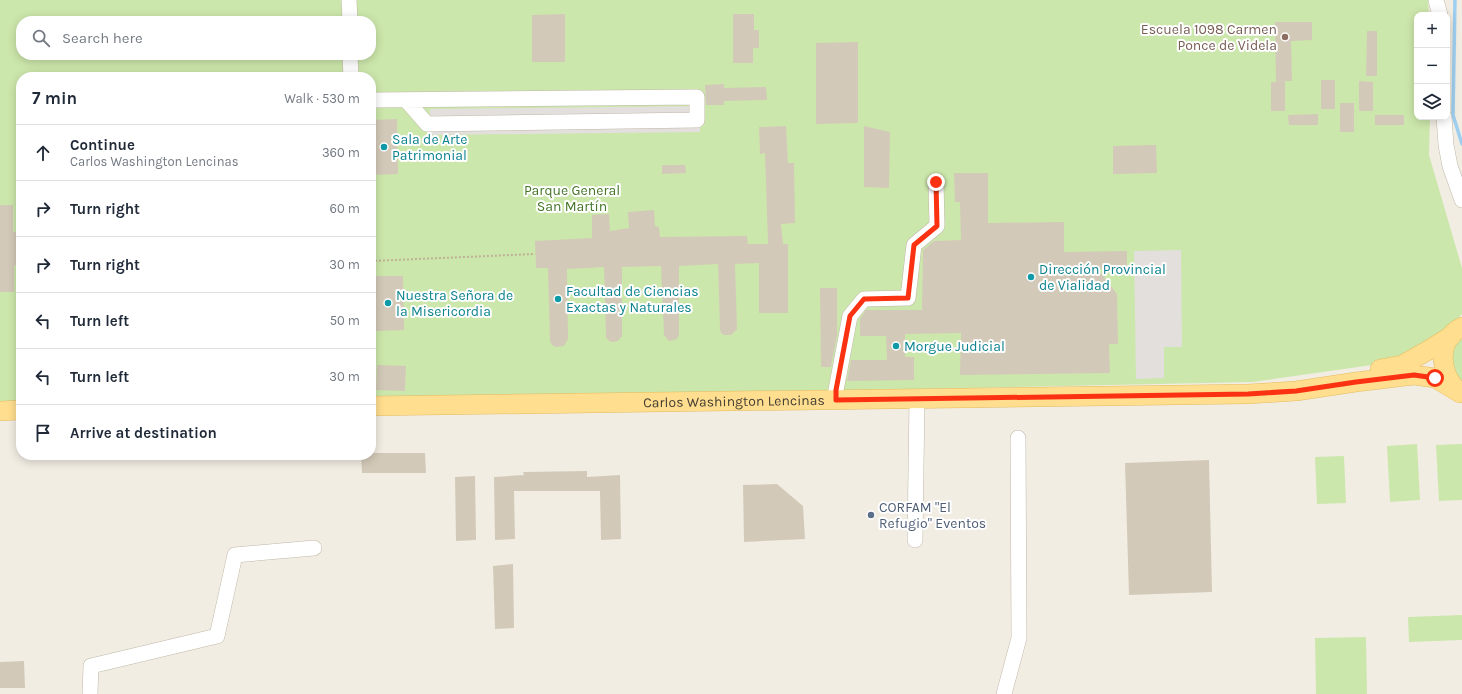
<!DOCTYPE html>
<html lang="en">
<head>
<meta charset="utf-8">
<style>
	:root { --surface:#fff; --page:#f2f2f3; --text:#1f2937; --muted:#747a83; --line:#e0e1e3 }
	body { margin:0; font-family:Karla,sans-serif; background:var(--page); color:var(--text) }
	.controls { position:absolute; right:12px; top:12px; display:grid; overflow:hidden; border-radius:8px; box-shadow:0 2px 10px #0003 }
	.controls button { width:36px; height:36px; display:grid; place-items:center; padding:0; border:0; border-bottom:1px solid var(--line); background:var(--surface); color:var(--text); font:20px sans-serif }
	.stop { position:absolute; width:12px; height:12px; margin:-9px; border:3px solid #fb3211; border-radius:50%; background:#fff }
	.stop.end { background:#fb3211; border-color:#fff; box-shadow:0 1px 4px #0008 }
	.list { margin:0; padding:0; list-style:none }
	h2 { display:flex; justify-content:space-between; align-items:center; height:52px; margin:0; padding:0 16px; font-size:17px }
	h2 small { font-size:13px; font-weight:400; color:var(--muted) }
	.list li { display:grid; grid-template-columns:26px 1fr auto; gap:12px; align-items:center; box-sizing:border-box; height:56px; padding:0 16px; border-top:1px solid var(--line) }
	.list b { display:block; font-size:15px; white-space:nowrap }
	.list p { margin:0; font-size:13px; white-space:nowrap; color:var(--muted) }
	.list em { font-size:13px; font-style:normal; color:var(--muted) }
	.icon { flex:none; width:22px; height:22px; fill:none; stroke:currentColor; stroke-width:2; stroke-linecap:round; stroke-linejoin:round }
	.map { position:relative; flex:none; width:1462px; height:694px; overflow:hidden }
	.search { position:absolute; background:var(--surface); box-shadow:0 2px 10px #0003; left:16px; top:16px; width:360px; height:44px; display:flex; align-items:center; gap:10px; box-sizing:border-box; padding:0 14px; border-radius:16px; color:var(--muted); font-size:15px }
	.panel { position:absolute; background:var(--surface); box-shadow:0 2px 10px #0003; left:16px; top:72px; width:360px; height:388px; border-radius:16px }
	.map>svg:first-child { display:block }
	.green { fill:#cce7ab; fill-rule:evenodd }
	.parking { fill:#e2dfdc }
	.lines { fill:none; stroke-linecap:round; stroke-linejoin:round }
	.stream { stroke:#9ecff0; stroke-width:3.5 }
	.building { fill:#d3c9b8 }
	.minor-casing { stroke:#c0b8a9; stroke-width:16 }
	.major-casing { stroke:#e4bb5f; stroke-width:20 }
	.path { stroke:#bfb097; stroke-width:2; stroke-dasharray:2 2; stroke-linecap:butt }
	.minor { stroke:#fff; stroke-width:15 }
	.major { stroke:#ffde8f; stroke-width:19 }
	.route { stroke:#fb3211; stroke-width:5 }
	.education-dot { fill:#8d6e63; stroke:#fff; stroke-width:1.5 }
	.culture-dot { fill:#0f9aa8; stroke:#fff; stroke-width:1.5 }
	.service-dot { fill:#5c6f8a; stroke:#fff; stroke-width:1.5 }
	.labels { text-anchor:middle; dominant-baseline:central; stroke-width:4; stroke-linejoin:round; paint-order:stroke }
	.education-label { font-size:14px; fill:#785e54; stroke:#fff; text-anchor:end }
	.culture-label { font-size:14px; fill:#0d838f; stroke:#fff; text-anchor:start }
	.park-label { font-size:14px; fill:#457527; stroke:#fff }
	.street-label { font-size:14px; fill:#433d33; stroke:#fff }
	.service-label { font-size:14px; fill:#4e5e75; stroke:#fff; text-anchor:start }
</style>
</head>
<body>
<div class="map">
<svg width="1462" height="694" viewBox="0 0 1462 694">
	<rect width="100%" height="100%" fill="#f2ede3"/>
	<path class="green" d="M0 0H1428L1429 15H1417V117H1430L1429 155 1462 268V314L1454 323 1393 362 1253 382 371 401V77H21V403H0ZM21 21H371V55H21Z
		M1462 332V388L1454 380 1449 349Z
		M1417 444 1420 500 1390 502 1387 446Z
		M1462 444V500L1439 501 1436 445Z
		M1344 456 1346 503 1317 504 1315 457Z
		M1462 615V640L1409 642 1408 617Z
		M1366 637 1367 694H1316L1315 638Z"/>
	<path class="parking" d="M700 106V132L430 135V109Z
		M1181 250 1182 347H1164V378L1136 379 1134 251Z"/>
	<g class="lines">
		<path class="stream" d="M1455 0 1453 115 1462 144"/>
	</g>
	<path class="building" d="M565 14V62H532V15Z
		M733 14H754V30H759V48H753V63H733Z
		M1275 22H1312V40L1291 41 1292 81H1285V111H1271V82H1276Z
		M1367 31H1377V76H1366Z
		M858 42V123L816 124V43Z
		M1321 80H1335V109H1321Z
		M1359 81 1373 82V111H1359Z
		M724 84V88L766 87 767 100 724 101V105H706L705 85Z
		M1340 103H1354V132H1340Z
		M1318 114V125H1289L1288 115Z
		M1375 115H1404V125H1375Z
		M397 119 398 174 371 175V120Z
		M786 126 788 163H794L795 223 781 224 783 244H788V313H759V263L735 264 737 329 731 335H724L721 333 720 329 718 264 679 266V335L677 339 669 341 664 335 661 266 622 267V336L618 341 613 342 609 341 606 337 604 267 567 269 568 339 564 346 556 347 552 345 550 341 548 268H536L535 241 592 238V215L609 214 610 231 629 228 628 212 654 210 655 226 659 227 660 237 747 236 748 244H768L765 153 760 154 759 127Z
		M864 126 890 132 889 188 864 187Z
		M1156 145 1157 173 1113 174V146Z
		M662 165H685L686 173 662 174Z
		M954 173H988V223L1064 222V252L1127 251V269H1098L1117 294 1118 344H1109L1110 373 960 375 961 333 905 334V357H914V380L847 381 851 360H887L886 336H860V319L866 310H922L923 250 934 241 961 240 960 202H955Z
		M0 205H13V232H21V266L14 265V292H0Z
		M373 276H403L404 330 374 331Z
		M820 288H837V335L831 367H821Z
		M377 365 406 366 405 391 376 390Z
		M371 453H425L426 473H362L361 455H371Z
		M1209 460 1212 592 1129 595 1125 463Z
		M587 471V477L620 475 621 539 601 540 600 491H514L515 539 495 540 494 477 524 475 523 472Z
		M475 476 476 540 456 541 455 477Z
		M777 484 803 506 805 539 744 542 743 485Z
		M513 564 514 628 495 629 493 566Z
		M24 661 25 688H0V662Z"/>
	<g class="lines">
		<defs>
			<path id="minor" d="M349 0 350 21
				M1436 0 1440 15
				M350 55 351 77
				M371 100H375L697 97V120L427 124 406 100
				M1444 117 1446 145 1450 166 1462 200
				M836 400V390L850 316 864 299 908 298 914 245 937 226 936 182
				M915 540 917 398
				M90 694 91 666 217 636 235 555 314 548
				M1004 694 1019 638 1018 438"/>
			<g id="major">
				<path d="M1380 369 1402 365 1427 351 1451 336"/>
				<path d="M1456 389C1439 371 1437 339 1462 327"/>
				<path id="s1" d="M371 406 1248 394 1296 391 1356 382 1414 375 1435 378 1460 393"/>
				<path d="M0 411 21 410"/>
			</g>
		</defs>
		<use href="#minor" class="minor-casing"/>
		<use href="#major" class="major-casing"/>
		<path class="path" d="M371 261 535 254"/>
		<use href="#minor" class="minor"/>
		<use href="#major" class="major"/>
	</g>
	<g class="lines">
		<path class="route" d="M936 182 937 226 914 245 908 298 864 299 850 316 836 390V400L1248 394 1296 391 1356 382 1414 375 1435 378"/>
	</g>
	<circle class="education-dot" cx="1285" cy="37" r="4"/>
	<g class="culture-dot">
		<circle cx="384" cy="147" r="4"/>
		<circle cx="1031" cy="277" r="4"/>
		<circle cx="558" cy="299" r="4"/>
		<circle cx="388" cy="303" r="4"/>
		<circle cx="896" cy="346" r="4"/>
	</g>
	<circle class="service-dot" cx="871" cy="515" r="4"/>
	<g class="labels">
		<g class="education-label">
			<text x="1277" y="29">Escuela 1098 Carmen<tspan x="1277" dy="16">Ponce de Videla</tspan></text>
		</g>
		<g class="culture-label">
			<text x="392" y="139">Sala de Arte<tspan x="392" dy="16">Patrimonial</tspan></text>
			<text x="1039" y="269">Dirección Provincial<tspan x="1039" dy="16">de Vialidad</tspan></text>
			<text x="566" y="291">Facultad de Ciencias<tspan x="566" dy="16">Exactas y Naturales</tspan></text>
			<text x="396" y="295">Nuestra Señora de<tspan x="396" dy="16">la Misericordia</tspan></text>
			<text x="904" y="346">Morgue Judicial</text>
		</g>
		<g class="park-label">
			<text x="572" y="190">Parque General<tspan x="572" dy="16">San Martín</tspan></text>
		</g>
		<g class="street-label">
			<text stroke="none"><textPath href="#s1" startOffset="363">Carlos Washington Lencinas</textPath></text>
		</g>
		<g class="service-label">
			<text x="879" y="507">CORFAM "El<tspan x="879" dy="16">Refugio" Eventos</tspan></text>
		</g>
	</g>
</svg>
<div class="controls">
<button>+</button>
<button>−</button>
<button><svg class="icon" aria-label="layers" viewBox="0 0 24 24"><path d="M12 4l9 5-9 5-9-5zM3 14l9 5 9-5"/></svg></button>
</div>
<div class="stop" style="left:1435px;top:378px"></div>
<div class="stop end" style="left:936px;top:182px"></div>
<div class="search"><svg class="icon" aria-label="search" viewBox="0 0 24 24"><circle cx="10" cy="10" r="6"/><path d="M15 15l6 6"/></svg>Search here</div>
<section class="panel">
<h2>7 min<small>Walk · 530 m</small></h2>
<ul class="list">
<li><svg class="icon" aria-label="ahead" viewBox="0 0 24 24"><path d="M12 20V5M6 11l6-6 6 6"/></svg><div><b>Continue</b><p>Carlos Washington Lencinas</p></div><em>360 m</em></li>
<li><svg class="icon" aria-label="right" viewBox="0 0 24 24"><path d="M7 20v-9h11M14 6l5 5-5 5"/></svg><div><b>Turn right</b></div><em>60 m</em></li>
<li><svg class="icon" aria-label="right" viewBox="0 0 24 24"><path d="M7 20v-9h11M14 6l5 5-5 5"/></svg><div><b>Turn right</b></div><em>30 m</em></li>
<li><svg class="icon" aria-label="left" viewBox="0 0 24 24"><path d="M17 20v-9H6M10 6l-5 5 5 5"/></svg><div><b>Turn left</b></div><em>50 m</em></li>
<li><svg class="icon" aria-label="left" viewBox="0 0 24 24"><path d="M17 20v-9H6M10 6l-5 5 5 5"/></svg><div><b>Turn left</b></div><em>30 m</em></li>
<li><svg class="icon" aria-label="arrive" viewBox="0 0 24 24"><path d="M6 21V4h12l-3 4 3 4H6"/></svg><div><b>Arrive at destination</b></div></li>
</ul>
</section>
</div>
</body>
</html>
